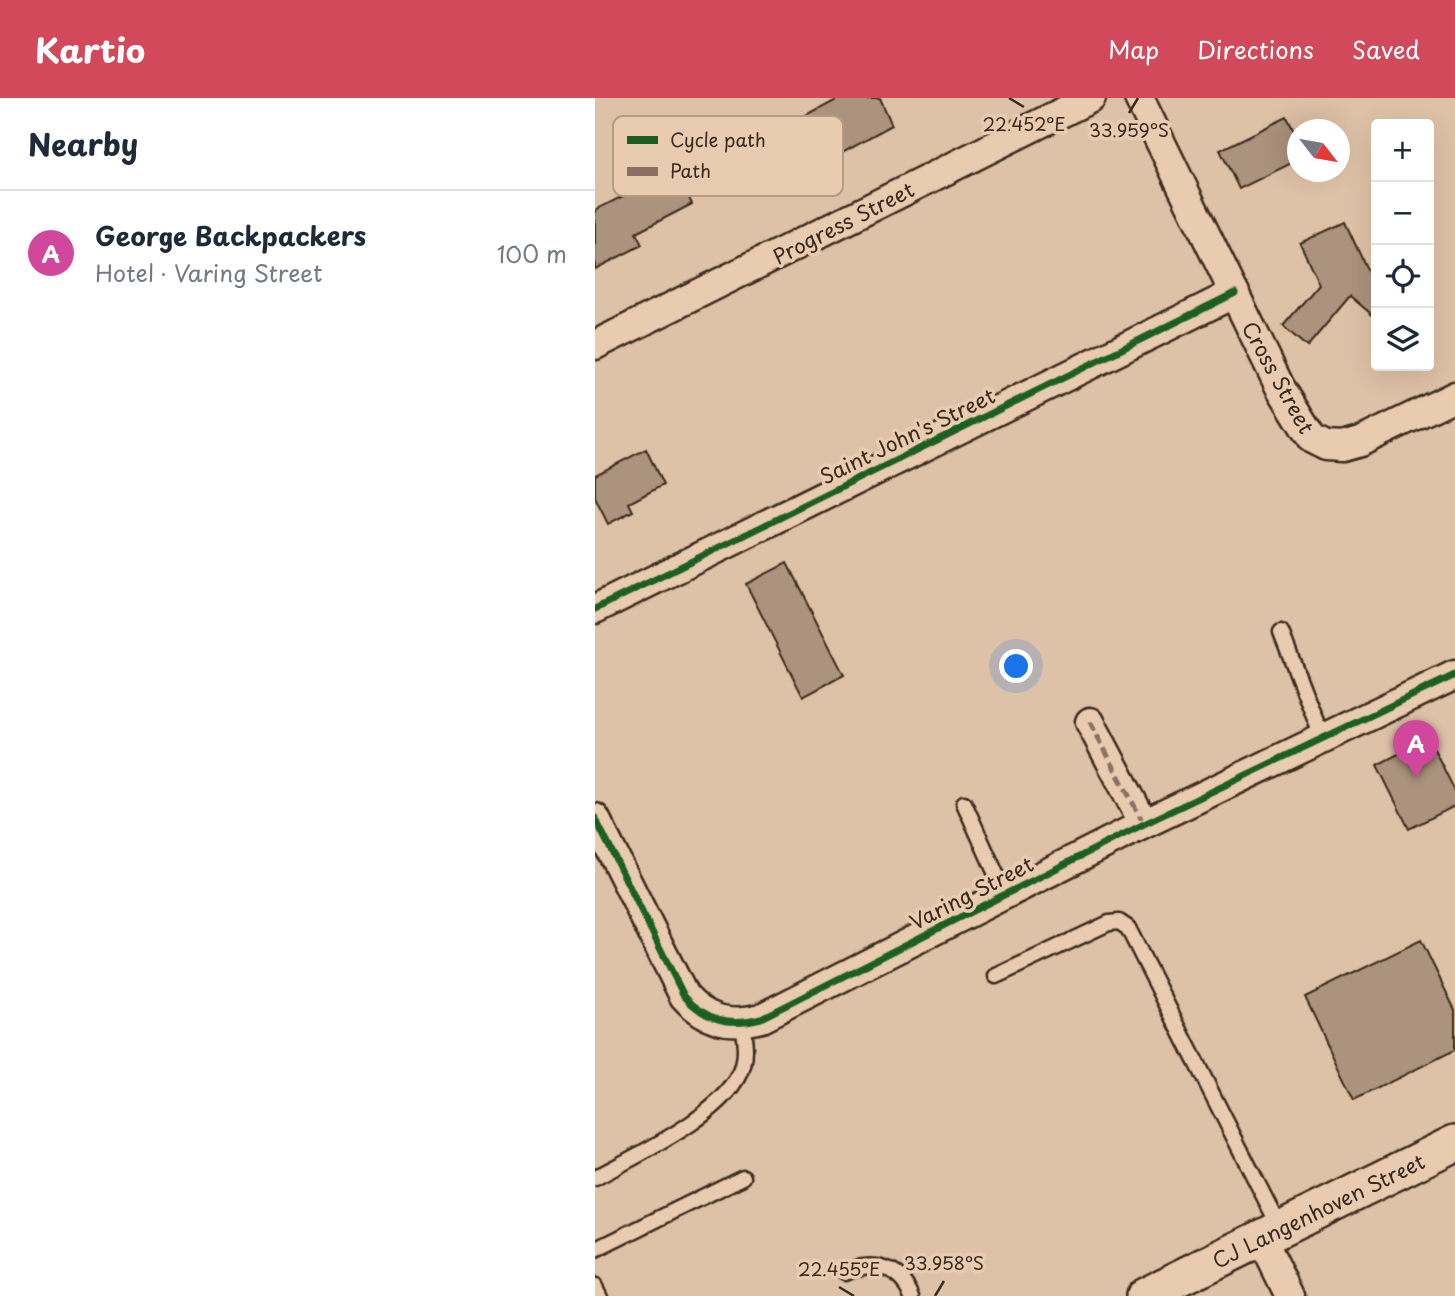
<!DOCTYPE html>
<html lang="en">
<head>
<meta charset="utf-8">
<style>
	:root { --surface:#fff; --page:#f6f6f7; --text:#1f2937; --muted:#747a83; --line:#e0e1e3; --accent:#d1495b }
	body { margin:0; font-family:"Playpen Sans",sans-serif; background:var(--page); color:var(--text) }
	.controls { position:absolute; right:21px; top:21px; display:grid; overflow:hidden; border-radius:7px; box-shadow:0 7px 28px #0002 }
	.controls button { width:63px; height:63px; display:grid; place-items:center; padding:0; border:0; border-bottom:2px solid var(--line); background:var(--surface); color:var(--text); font:35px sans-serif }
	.compass { position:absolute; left:692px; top:21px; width:63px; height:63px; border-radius:50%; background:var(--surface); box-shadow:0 7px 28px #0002; rotate:121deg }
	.you { position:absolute; left:422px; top:569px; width:24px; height:24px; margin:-18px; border:5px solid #fff; border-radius:50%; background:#1a73e8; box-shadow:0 0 0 10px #1a73e833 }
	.badge { display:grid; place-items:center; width:46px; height:46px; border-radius:50%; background:var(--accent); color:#fff; font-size:23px; font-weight:700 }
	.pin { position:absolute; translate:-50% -58px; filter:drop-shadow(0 2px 4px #0008) }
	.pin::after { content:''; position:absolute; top:37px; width:24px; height:21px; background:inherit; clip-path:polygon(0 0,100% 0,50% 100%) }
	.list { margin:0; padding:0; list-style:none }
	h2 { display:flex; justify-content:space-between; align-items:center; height:91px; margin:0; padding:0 28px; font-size:30px }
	h2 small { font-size:23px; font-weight:400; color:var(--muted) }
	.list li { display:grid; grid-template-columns:46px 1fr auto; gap:21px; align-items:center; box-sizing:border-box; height:126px; padding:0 28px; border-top:2px solid var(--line) }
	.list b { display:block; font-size:26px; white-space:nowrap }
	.list p { margin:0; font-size:23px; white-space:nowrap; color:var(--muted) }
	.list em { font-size:23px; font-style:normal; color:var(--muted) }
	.icon { flex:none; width:38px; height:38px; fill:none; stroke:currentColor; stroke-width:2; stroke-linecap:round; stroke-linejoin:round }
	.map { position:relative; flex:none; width:860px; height:1198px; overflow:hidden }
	header { display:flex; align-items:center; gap:42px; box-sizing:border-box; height:98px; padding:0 35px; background:var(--accent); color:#fff }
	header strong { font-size:33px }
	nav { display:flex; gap:38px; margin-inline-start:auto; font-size:24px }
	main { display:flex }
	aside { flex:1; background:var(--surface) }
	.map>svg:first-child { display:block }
	.building { fill:#ab937d; stroke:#3b2a1e; stroke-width:2 }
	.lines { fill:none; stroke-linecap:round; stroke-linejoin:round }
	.service-casing { stroke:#3b2a1e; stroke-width:19 }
	.minor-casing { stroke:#3b2a1e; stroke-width:33 }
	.tertiary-casing { stroke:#3b2a1e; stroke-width:40 }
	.service { stroke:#e9ccb0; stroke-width:14 }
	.minor { stroke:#e9ccb0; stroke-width:28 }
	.tertiary { stroke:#e9ccb0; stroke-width:35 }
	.quiet { stroke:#8d6e63; stroke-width:5; stroke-dasharray:10 5; stroke-linecap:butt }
	.cycleway-casing { stroke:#e9ccb0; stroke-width:11 }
	.cycleway { stroke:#1b5e20; stroke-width:7 }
	.ticks { fill:none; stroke:#3b2a1e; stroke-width:2.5 }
	.labels { text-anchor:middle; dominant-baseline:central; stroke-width:7; stroke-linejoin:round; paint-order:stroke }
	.street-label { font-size:21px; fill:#3b2a1e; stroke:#e9ccb0 }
	.key { fill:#e9ccb0; stroke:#b59b84; stroke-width:2 }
	.key-label { font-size:19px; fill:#3b2a1e }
	.ticks-label { font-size:18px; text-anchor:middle; fill:#3b2a1e; stroke:#e9ccb0; stroke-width:7; stroke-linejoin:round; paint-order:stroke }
</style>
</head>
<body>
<header>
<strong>Kartio</strong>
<nav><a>Map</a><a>Directions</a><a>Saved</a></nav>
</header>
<main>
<aside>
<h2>Nearby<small></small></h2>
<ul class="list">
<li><span class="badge" style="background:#d1479c">A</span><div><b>George Backpackers</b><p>Hotel · Varing Street</p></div><em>100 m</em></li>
</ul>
</aside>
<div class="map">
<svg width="860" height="1198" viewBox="0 0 860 1198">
	<rect width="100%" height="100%" fill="#dec2a7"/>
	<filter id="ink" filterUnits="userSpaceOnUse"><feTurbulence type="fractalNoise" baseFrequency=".0143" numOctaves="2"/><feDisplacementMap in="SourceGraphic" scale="14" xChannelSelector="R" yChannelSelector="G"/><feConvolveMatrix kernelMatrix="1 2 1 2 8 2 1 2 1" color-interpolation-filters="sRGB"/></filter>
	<g filter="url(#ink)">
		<path class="building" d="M245 0H285L297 27 240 58 237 52 168 89 155 65 164 60 158 47Z
			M692 19 703 41V62L644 91 625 52Z
			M102 45 123 82 93 98 97 106 41 135 47 147 0 171V112L58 83 54 75 65 69 60 61Z
			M750 124 774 176 781 182V220L755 198 712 249 688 228 724 186 705 145Z
			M51 351 68 387 34 405 38 413 13 426 0 400V377Z
			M192 465 249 577 208 599 151 486Z
			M838 649 860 693V708L814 731 782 667 813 651 817 659Z
			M826 842 860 912V952L759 1002 710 899Z"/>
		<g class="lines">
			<defs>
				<path id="service" d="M686 534 727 639
					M369 705 410 796
					M401 878 514 825 524 824 533 830 685 1130
					M0 1080C40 1058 136 1014 148 968 152 953 149 940 147 925
					M0 1152 148 1079
					M249 1174C277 1163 305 1168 318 1198
					M0 1188 5 1198"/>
				<path id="minor" d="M544 0 685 289 717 341 731 348 747 349 765 344 860 298
					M0 247 496 0
					M0 511 640 195
					M495 624 549 726
					M0 720 89 898C111 923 135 928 166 920L549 726 860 577
					M666 1139 695 1198"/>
				<path id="tertiary" d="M549 1198 860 1045"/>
			</defs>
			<use href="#service" class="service-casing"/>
			<use href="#minor" class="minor-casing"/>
			<use href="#tertiary" class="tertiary-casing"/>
			<use href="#service" class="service"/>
			<use href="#minor" class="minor"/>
			<use href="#tertiary" class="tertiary"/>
			<path class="quiet" d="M495 624 549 726"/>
			<defs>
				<path id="cycleway" d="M0 511 640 195
					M0 720 89 898C111 923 135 928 166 920L549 726 860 577"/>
			</defs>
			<use href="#cycleway" class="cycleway-casing"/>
			<use href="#cycleway" class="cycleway"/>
		</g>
	</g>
	<path class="ticks" d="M414 0 429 9M534 15 543 0M244 1189 259 1198M340 1198 349 1183"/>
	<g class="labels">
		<g class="street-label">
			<text transform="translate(248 124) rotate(-27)">Progress Street</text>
			<text transform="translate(684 279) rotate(61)">Cross Street</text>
			<text transform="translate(312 337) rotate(-26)">Saint John's Street</text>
			<text transform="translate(376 794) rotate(-27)">Varing Street</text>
			<text transform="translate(723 1112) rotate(-26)">CJ Langenhoven Street</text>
		</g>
	</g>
	<rect x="18" y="18" width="230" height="80" rx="10" class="key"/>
	<rect x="32" y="38" width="31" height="8" fill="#1b5e20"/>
	<rect x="32" y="69" width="31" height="9" fill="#8d6e63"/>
	<g class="key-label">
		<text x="75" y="49">Cycle path</text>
		<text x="75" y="80">Path</text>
	</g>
	<g class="ticks-label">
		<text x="429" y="33">22.452°E</text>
		<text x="534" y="39">33.959°S</text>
		<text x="349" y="1172">33.958°S</text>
		<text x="244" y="1178">22.455°E</text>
	</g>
</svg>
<div class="controls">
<button>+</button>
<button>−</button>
<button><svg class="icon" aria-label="locate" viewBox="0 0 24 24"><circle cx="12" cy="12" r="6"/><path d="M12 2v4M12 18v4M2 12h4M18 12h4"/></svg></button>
<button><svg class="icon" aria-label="layers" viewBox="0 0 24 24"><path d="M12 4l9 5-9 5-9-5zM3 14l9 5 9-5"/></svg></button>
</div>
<svg class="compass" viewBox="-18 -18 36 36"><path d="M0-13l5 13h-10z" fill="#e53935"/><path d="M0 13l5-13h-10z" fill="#747a83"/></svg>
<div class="you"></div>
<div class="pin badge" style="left:821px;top:680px;background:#d1479c">A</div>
</div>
</main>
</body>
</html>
